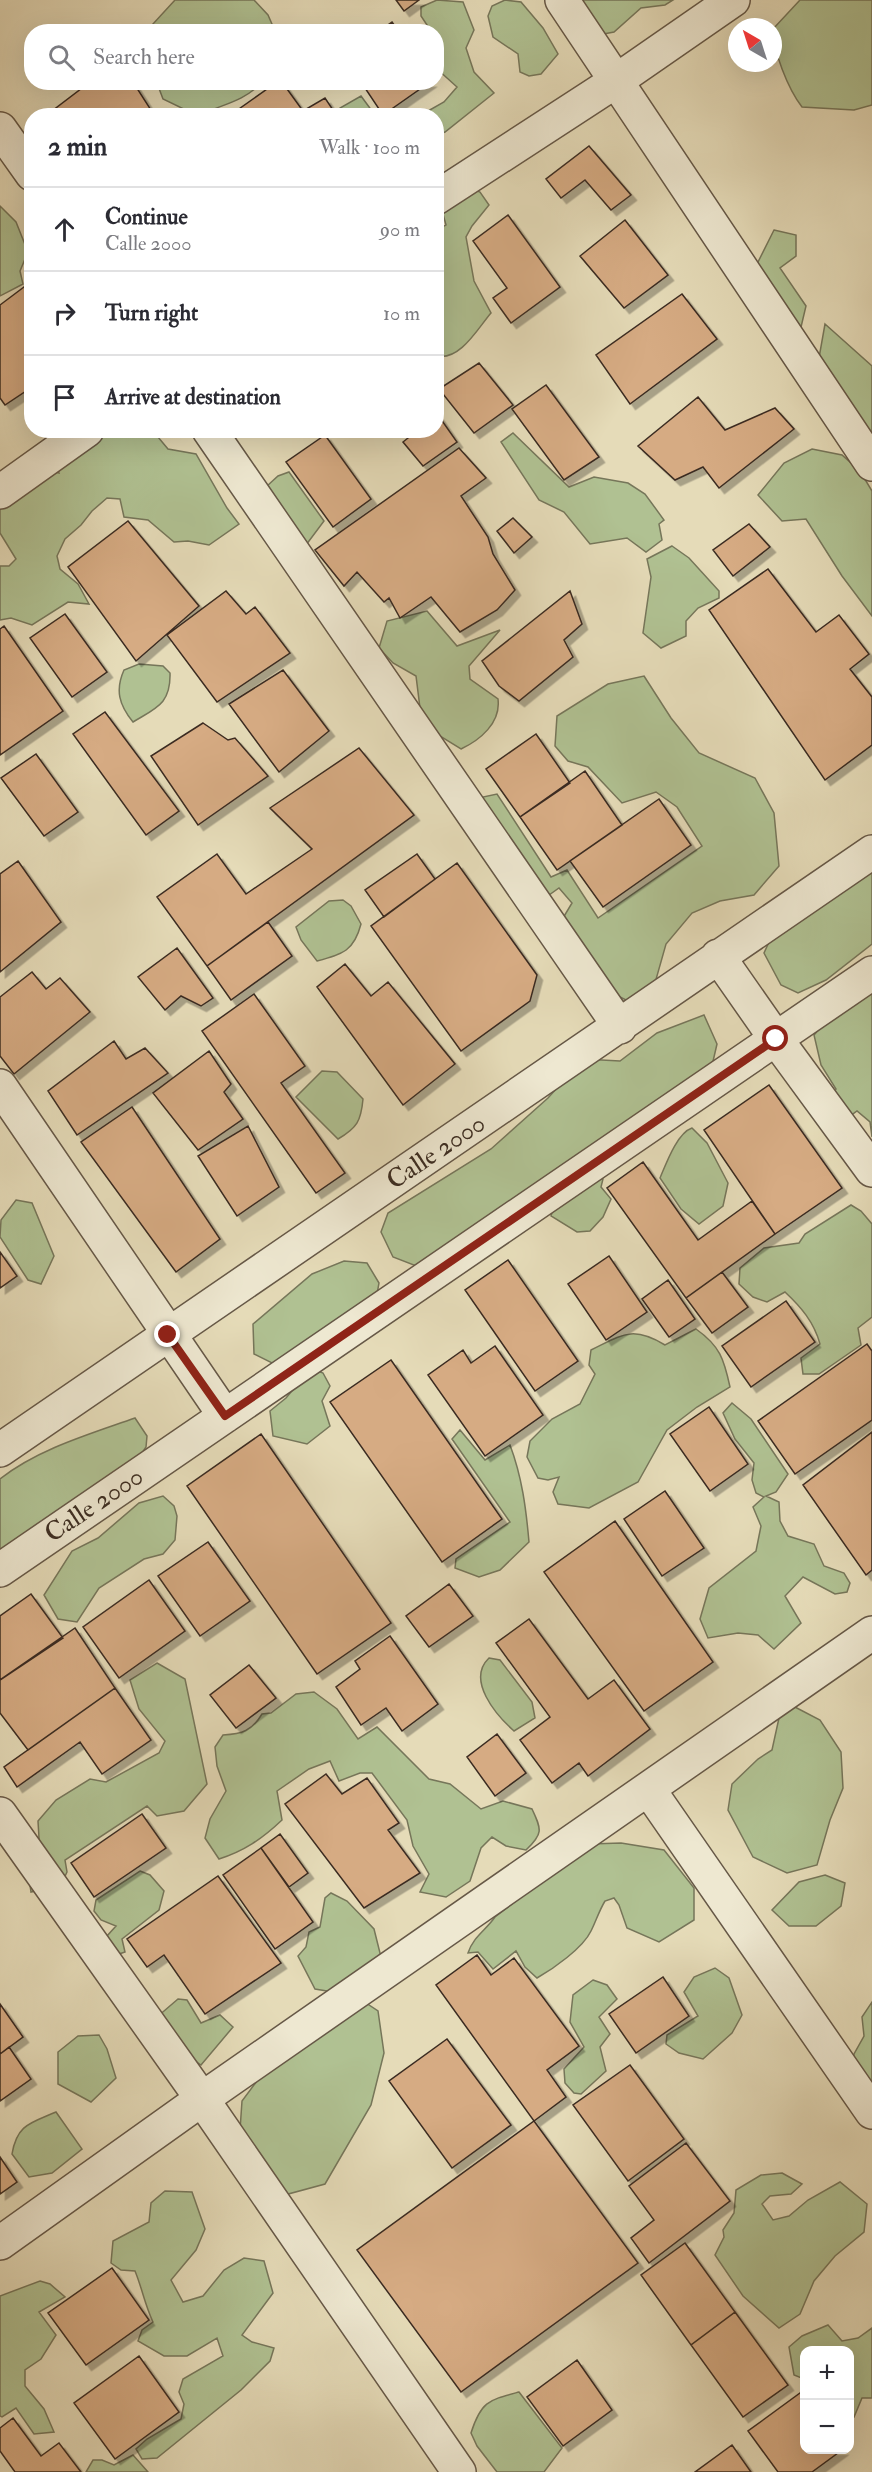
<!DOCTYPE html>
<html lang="en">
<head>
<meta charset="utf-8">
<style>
	:root { --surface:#fff; --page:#f2f2f3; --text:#2b2b33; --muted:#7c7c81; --line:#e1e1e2 }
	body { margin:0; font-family:"IM FELL Double Pica",serif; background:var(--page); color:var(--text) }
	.controls { position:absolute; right:18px; bottom:18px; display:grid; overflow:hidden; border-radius:12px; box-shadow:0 6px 24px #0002 }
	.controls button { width:54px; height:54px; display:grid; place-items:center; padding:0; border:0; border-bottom:2px solid var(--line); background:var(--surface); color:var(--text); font:30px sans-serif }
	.compass { position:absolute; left:728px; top:18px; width:54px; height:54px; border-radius:50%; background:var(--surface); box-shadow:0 6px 24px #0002; rotate:321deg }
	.stop { position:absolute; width:18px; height:18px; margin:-14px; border:4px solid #8f2418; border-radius:50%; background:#fff }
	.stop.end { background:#8f2418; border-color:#fff; box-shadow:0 2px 6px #0008 }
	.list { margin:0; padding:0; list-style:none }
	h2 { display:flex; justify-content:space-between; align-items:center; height:78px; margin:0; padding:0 24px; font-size:26px }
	h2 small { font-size:20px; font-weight:400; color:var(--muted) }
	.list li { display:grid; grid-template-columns:39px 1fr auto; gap:18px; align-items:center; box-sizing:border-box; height:84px; padding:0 24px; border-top:2px solid var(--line) }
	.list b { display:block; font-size:22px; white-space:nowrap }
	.list p { margin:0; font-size:20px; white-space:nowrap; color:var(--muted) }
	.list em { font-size:20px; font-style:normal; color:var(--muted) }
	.icon { flex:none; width:33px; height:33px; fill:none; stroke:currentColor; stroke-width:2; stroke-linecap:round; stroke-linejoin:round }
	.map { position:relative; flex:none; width:872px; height:2472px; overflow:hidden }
	.search { position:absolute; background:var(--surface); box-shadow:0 6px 24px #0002; left:24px; top:24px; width:420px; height:66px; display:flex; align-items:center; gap:15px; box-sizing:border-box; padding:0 21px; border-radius:24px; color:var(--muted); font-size:22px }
	.panel { position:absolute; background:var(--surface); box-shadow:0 6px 24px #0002; left:24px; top:108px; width:420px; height:330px; border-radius:24px }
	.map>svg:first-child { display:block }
	.green { fill:#b0c192; stroke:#76765a; stroke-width:1.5 }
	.building { fill:#d6ab83; stroke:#3b2c21; stroke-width:1.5; filter:url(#shadow) }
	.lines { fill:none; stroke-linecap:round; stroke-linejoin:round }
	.minor-casing { stroke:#665847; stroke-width:36 }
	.minor { stroke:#eee8d1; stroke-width:33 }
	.route { stroke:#8f2418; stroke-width:8 }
	.labels { text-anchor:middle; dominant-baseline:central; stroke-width:6; stroke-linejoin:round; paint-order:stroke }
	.street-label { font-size:26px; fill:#3b2c21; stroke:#eee8d1 }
</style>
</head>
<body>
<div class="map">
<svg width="872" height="2472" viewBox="0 0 872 2472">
	<defs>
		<filter id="shadow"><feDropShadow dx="5.5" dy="5.5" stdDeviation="0" flood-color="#0004"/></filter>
	</defs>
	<rect width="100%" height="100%" fill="#e5dbb8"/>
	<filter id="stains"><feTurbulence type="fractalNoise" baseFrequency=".00333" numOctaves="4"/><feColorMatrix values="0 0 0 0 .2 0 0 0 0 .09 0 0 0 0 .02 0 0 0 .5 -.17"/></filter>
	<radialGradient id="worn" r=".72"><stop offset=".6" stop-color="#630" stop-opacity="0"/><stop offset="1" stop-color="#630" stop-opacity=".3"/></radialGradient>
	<path class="green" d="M175 0H254L268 15 275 31H151L152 25Z
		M437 0 463 2 474 30 466 48 474 72 494 93 445 132 437 135 436 116 421 115 444 102 457 87 437 69 436 32 431 31 421 16V7Z
		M505 0 521 2 543 28 558 54 541 74 529 76 520 72 518 54 493 37 488 16 492 6Z
		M573 0H673L665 5 641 8 614 32 588 37Z
		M800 0H872V105L854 110 802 107C788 89 773 51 773 29Z
		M157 83V82L262 83C239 104 224 103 198 116L163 99Z
		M361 96 375 115H343L340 108Z
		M465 186 480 192 489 205 472 226 466 237 474 281 491 313C478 328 460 361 437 356V230L446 225 441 207Z
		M0 206 16 222 28 252 20 271 23 284 0 296Z
		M774 230 796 235V256L780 268 806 306 801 327 783 331 754 270Z
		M825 324 872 366V441L817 369Z
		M64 431H153L168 449 196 454 227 508 239 524 209 545 188 541 174 542 148 520 124 517 120 499 107 498 92 511 81 525 65 539 57 556 60 569 78 584 89 604 68 602 32 625 11 618 0 620V566H9L16 559 0 533V479L46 470 59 473 50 443Z
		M513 433 569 487 594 477 628 483 645 494 664 520 659 524 662 540 646 552 627 538 590 544 564 512 539 500 501 442Z
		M812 449 842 455 860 471 872 491V616L842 576 806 519 782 521 758 495 784 463Z
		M289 472 324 521 306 545 266 500 267 486 278 476Z
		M672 546 689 558 719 591V598L698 608 686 621V636L661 648 643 633 651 577 647 559Z
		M427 611 457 646 500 630 469 666 470 679 498 699C501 723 480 740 461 749L435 733 421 716 416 676 393 663 379 648 387 621Z
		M139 664 163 666 170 673C171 704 156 708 133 722 119 705 115 690 124 670Z
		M644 676 671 718 699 753 755 778 774 813 779 866 754 895 720 901 692 913 666 944 655 983 636 1005 602 988 560 923 572 903 559 888 535 905 487 815 483 797 497 794 551 877 567 870 598 918 702 846 677 807 656 792 622 803 588 767 568 761 555 746 557 716 608 684Z
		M872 859V944L826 980 798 993 781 985 764 953 775 929Z
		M343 900 351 906 361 924C354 951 343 954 317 961L301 940 296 927 329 901Z
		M872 968V1137L870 1122 857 1111 850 1116 828 1103 836 1089 821 1065 814 1035Z
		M704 1015 717 1044 711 1070 590 1165 603 1179 601 1187 611 1199 603 1217 590 1231 577 1232 551 1216 561 1180 424 1269 393 1257 381 1232 388 1213 491 1149 548 1098 583 1059 620 1061 657 1033Z
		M322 1071 337 1072 363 1099C361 1121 357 1128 338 1139L296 1097Z
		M692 1128 707 1143 728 1183 723 1206 699 1224 681 1209 660 1178C666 1164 677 1133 692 1128Z
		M16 1200 32 1203 54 1256 41 1284 28 1280 0 1237 1 1220Z
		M851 1205 861 1211 872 1224V1317L858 1328 861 1345 819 1374H803L801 1358 820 1344C814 1322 801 1307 785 1292L767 1302 753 1297 739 1284 740 1268 764 1248 799 1243 805 1234Z
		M344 1261 367 1263 379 1283 376 1300 276 1365 254 1354 253 1324 312 1274Z
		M696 1329C720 1346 724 1359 730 1387L697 1407 667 1430 638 1482 589 1508 558 1504 553 1492 559 1477 548 1480 538 1478 527 1457 530 1441 552 1419 580 1404 595 1374 589 1365 591 1350C622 1335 632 1325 665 1345Z
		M311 1368 323 1373 330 1386 322 1401 330 1426 307 1444 273 1436 270 1411 286 1398Z
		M732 1403 751 1419 788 1474 776 1492 766 1496 779 1502 780 1521 788 1536 814 1544 824 1566 844 1573 850 1583 847 1592 835 1594 803 1577 785 1596 801 1623 774 1649 758 1635 738 1633 708 1638 700 1619 709 1588 756 1551 761 1526 753 1507 764 1497 756 1493 752 1480 754 1463 735 1439 723 1413Z
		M135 1418 147 1436 146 1447 128 1474 0 1576V1479C38 1449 90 1434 135 1418Z
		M460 1430 485 1460 510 1445C522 1477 526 1508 529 1542L500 1570 479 1577 455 1568 456 1559 510 1522 452 1439Z
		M163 1496 174 1506 177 1516 175 1540 163 1554 144 1559 99 1588 77 1622 58 1619 44 1595 72 1551 98 1538 139 1503Z
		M489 1658 500 1660 532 1702 535 1718 514 1731C496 1715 466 1680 489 1658Z
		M157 1663 185 1679 207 1784 184 1811 157 1816 147 1806 65 1860 67 1872 61 1885 31 1892 29 1878 40 1855 38 1821 56 1800 90 1779 106 1782 159 1753 165 1741 139 1709 130 1680Z
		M314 1692 337 1709 358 1739 377 1727 429 1779 450 1784 481 1809 503 1801 532 1809C542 1830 543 1834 526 1850L506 1846 492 1837 481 1848 470 1881 446 1897 420 1892 429 1874 413 1846 407 1820 372 1773H360L339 1781 330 1761 309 1769 277 1791 282 1820C262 1839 244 1851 219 1859L205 1838 210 1819 226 1791 217 1766 215 1747 223 1735C242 1734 252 1731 262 1714L271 1713 296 1694Z
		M793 1706 820 1720 841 1752 843 1788 830 1820 817 1865 787 1873 753 1857 728 1810 732 1784 758 1759 772 1750 779 1718Z
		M621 1843 664 1850 694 1888V1920L659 1942 627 1928 619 1905 614 1898 605 1901C599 1911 596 1921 591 1931 583 1948 553 1969 537 1978L525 1967 516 1951 493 1969 478 1952 468 1953C473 1937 486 1930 495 1917L590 1844Z
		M140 1871 150 1875 164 1891 159 1910 122 1939 125 1952 116 1955 107 1936 116 1926 101 1920 94 1911 96 1900Z
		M825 1875 845 1883 841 1906 816 1926H789L772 1910 799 1882Z
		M331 1893 347 1901 374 1929 381 1957 345 1994 315 1989 298 1956 306 1947 309 1932 320 1927 325 1898Z
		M715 1968 729 1978 742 2015 732 2033 703 2059 679 2053 666 2044 667 2035 698 2016 684 1992 694 1977Z
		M593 1980 607 1985 617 1999 599 2017 610 2034 600 2047 606 2071 581 2094 574 2093 565 2083 564 2069 584 2047 570 2022 573 1995Z
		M354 1995 378 2011 384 2053 371 2105 325 2184 277 2197 240 2130 242 2101 260 2077Z
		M178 1999 187 2000 201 2023 220 2015 233 2027 201 2065 182 2052 157 2017Z
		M872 2002V2099L849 2075 854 2054 864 2036 862 2017Z
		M99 2035 107 2049 116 2078 91 2102 58 2084V2052L78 2036Z
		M56 2112 82 2149 52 2173 29 2177 12 2154C17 2124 31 2123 56 2112Z
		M782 2173 802 2184 791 2194 770 2196 762 2204 773 2220 789 2216 808 2200 840 2182 867 2204 864 2232 835 2256 814 2281 800 2314 779 2328 743 2296 715 2255 724 2237 723 2230 734 2213 736 2190 761 2175Z
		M165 2191 192 2192 205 2229 196 2250 171 2280 183 2302 203 2296 224 2270 244 2258 264 2261 273 2293 242 2335 252 2342 274 2348 270 2361 241 2390 157 2458 142 2459 136 2449 147 2439 181 2419 184 2404 179 2392 183 2379 223 2356 217 2338 187 2356H164L138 2341 142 2330 153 2322C145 2305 142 2288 135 2271L121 2270 111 2263 113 2241 149 2222 151 2203Z
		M40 2281 50 2284 65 2297 39 2312 56 2335 41 2359 25 2370V2386L44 2409 54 2432 34 2434 16 2408 2 2417 0 2416V2296Z
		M828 2325 842 2341 858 2338 872 2328V2398H862L854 2417 850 2416V2350H804V2379L794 2375 789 2347 802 2336Z
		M519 2392 562 2448 544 2472H497L477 2446 471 2433C481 2401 489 2400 519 2392Z
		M133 2455 148 2472H86L93 2460H102L114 2465Z"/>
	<path class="building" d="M396 0H419L404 11Z
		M392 22 399 32H378Z
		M90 82H133L151 110 144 116H55L52 111Z
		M277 82H282L303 111 325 98 337 116H229Z
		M361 82H430L383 115Z
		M589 146 631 195 611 210 585 180 561 198 546 179Z
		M508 215 560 287 511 323 493 298 507 288 473 241Z
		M625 220 668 275 624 308 580 256Z
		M24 287 32 297V387L5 405 0 398V305Z
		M682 294 717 339 630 404 596 355Z
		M479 363 513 405 474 433 439 389Z
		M546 385 599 457 564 480 512 409Z
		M698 397 725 430 775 408 794 429 719 488 703 467 675 480 638 446Z
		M438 415 457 442 423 466 403 442 418 430H436Z
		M325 435 371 499 333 527 286 462Z
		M459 448 486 478 461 496 488 537 493 554 515 590 497 610 460 632 431 597 400 618 389 598 384 602 357 572 344 586 315 550Z
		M513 518 532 537 514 553 497 531Z
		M128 521 199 606 136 661 68 567Z
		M749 524 770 547 733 576 713 550Z
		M768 569 816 632 839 615 869 654 850 669 872 697V745L825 780 709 610Z
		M226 591 246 614 255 607 290 653 217 702 167 635Z
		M570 591 582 624 564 640 573 657 519 701 499 686 482 661Z
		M65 614 107 672 72 697 30 638Z
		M4 626 63 711 0 755V629Z
		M283 670 329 731 279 772 229 704Z
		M105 712 179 811 146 835 73 734Z
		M203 723 228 740 235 738 268 776 198 825 151 756Z
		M536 734 570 783 520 817 486 769Z
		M359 748 414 815 207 966 157 897 217 854 246 894 312 849 270 808Z
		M36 754 78 812 44 836 1 778Z
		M585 771 622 825 557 870 520 817Z
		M659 799 691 845 603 907 570 861Z
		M417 854 435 879 384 917 365 890Z
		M18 861 61 922 0 972V874Z
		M457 863 537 975 530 1001 461 1051 371 926Z
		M268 922 292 956 231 1000 207 966Z
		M177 948 213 998 201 1006 181 996 165 1010 138 977Z
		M345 964 371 996 388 982 455 1064 403 1105 317 987Z
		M32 972 46 989 60 978 90 1012 14 1074 0 1056V997Z
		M254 994 305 1066 281 1083 345 1173 316 1193 202 1031Z
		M114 1041 126 1059 145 1048 168 1073 77 1135 48 1091Z
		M209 1051 231 1084 224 1092 243 1119 198 1150 153 1093Z
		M769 1085 842 1188 775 1234 704 1130Z
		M132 1107 220 1239 176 1272 81 1142Z
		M248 1126 279 1187 237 1216 198 1156Z
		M643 1162 698 1240 752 1201 775 1234 686 1298 607 1188Z
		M0 1252 17 1276 0 1288Z
		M609 1256 647 1312 606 1340 568 1284Z
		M508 1260 578 1361 535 1391 465 1290Z
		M722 1272 748 1307 712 1333 686 1298Z
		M668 1280 695 1319 669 1337 642 1299Z
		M786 1301 815 1342 751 1387 722 1346Z
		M867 1344 872 1351V1420L795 1474 758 1421Z
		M495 1346 543 1415 485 1456 428 1375 463 1350 471 1363Z
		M391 1360 502 1519 442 1562 330 1402Z
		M709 1407 748 1464 710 1491 670 1434Z
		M872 1432V1570L866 1575 803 1485Z
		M261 1434 391 1623 317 1674 187 1486Z
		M665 1491 704 1548 662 1576 624 1519Z
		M615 1521 713 1662 644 1711 544 1572Z
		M208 1542 250 1601 200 1636 158 1576Z
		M149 1580 185 1631 119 1678 83 1627Z
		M449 1584 473 1616 429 1647 406 1616Z
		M31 1594 63 1638 0 1680V1616Z
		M529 1619 588 1699 614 1680 650 1729 588 1776 579 1763 552 1783 520 1740 550 1717 496 1643Z
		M75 1628 115 1688 28 1750 0 1713V1680Z
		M390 1636 438 1704 402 1731 386 1708 361 1725 336 1687 360 1669 355 1661Z
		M249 1665 276 1698 236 1728 210 1695Z
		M115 1688 151 1740 102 1774 80 1742 17 1787 4 1767Z
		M497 1734 526 1773 495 1796 467 1757Z
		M326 1774 342 1794 367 1778 399 1823 388 1830 420 1873 364 1908 285 1804Z
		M142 1814 166 1848 94 1897 71 1863Z
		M280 1834 308 1873 289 1887 261 1848Z
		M261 1848 313 1922 275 1949 223 1875Z
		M218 1876 281 1963 205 2014 164 1955 147 1967 127 1939Z
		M477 1955 491 1975 514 1958 579 2046 547 2070 566 2097 534 2121 436 1985Z
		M663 1977 689 2016 636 2053 609 2014Z
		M0 2004 23 2037 0 2054Z
		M447 2039 511 2125 452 2168 389 2081Z
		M9 2047 31 2079 0 2101V2054Z
		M630 2065 684 2139 628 2181 573 2105Z
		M534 2121 638 2263 461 2392 357 2250Z
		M686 2143 730 2201 649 2263 631 2238 654 2220 629 2186Z
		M0 2157 17 2182 0 2194Z
		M685 2243 735 2312 691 2345 641 2275Z
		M112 2268 149 2320 86 2365 48 2313Z
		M735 2312 788 2385 743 2417 691 2345Z
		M139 2356 179 2412 115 2459 74 2403Z
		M577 2360 612 2410 563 2446 527 2397Z
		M800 2393 804 2398V2450H842L812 2472H778L748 2431Z
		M13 2418 41 2456 59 2443 81 2472H15L0 2451V2428Z
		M732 2445 751 2472H695Z"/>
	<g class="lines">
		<defs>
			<path id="minor" d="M562 0 872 464
				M0 129 32 174
				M436 198 616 81 733 0
				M209 430 620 1027
				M0 492 87 430
				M718 956 776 1039 872 1170
				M0 1086 225 1416
				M0 1450 872 852
				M0 1570 872 973
				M649 1790 872 2112
				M0 1814 202 2099 459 2472
				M0 2243 202 2099 872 1633"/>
		</defs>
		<use href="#minor" class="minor-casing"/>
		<use href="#minor" class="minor"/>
	</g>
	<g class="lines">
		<path class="route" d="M168 1335 225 1416 776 1039"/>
	</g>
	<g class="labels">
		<g class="street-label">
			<text transform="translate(436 1152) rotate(-34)">Calle 2000</text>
			<text transform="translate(94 1505) rotate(-34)">Calle 2000</text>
		</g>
	</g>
	<rect width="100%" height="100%" filter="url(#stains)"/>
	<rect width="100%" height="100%" fill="url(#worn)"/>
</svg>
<div class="controls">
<button>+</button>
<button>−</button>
</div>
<svg class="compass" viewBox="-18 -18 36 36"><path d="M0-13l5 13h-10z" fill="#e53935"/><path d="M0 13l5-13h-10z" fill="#7c7c81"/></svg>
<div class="stop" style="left:776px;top:1039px"></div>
<div class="stop end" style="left:168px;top:1335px"></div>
<div class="search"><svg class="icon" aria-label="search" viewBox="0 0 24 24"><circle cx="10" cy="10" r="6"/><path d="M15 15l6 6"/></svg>Search here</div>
<section class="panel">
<h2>2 min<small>Walk · 100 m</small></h2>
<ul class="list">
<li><svg class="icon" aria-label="ahead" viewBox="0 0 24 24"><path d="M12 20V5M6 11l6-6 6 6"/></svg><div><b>Continue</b><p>Calle 2000</p></div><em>90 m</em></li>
<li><svg class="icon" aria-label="right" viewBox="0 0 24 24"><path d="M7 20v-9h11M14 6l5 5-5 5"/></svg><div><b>Turn right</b></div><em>10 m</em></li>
<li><svg class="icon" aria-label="arrive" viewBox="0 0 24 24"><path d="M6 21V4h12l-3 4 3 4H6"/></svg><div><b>Arrive at destination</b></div></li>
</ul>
</section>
</div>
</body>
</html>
